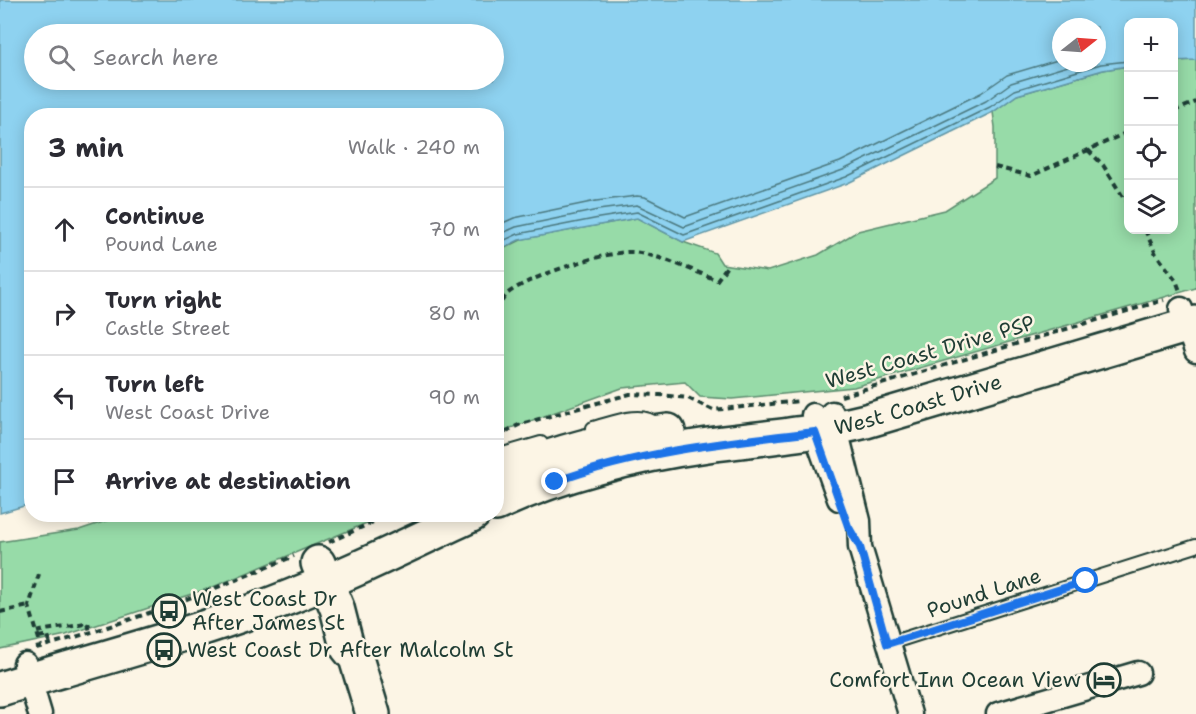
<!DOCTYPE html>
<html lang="en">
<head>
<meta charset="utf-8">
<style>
	:root { --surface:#fff; --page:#f2f2f3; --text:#2b2b33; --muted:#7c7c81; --line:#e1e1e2 }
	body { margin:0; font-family:"Shantell Sans",sans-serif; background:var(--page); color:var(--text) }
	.controls { position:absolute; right:18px; top:18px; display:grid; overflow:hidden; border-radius:12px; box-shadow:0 3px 15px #0003 }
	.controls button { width:54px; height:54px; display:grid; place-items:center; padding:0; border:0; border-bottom:2px solid var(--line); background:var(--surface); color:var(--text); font:30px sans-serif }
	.compass { position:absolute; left:1052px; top:18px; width:54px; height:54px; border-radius:50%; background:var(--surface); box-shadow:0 3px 15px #0003; rotate:73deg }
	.stop { position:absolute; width:18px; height:18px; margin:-14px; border:4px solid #1a73e8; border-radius:50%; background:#fff }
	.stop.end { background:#1a73e8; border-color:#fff; box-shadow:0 2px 6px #0008 }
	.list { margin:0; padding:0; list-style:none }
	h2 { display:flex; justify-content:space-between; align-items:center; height:78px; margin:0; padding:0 24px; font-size:26px }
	h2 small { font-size:20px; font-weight:400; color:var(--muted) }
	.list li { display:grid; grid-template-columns:39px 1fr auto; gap:18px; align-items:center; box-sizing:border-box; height:84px; padding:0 24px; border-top:2px solid var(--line) }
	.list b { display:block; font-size:22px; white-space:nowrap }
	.list p { margin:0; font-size:20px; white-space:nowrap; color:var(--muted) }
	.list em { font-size:20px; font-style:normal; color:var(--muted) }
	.icon { flex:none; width:33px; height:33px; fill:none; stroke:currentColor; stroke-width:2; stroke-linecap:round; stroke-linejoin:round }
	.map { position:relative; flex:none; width:1196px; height:714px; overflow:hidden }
	.search { position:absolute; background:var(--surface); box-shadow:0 3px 15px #0003; left:24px; top:24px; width:480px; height:66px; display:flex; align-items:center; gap:15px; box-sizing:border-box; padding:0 21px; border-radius:33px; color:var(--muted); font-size:22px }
	.panel { position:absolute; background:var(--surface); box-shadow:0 3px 15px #0003; left:24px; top:108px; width:480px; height:414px; border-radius:24px }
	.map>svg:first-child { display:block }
	.green { fill:#97dba8; stroke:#5b8c6e; stroke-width:1.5 }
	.water { fill:#8ed2f0; stroke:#6296a5; stroke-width:1.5; fill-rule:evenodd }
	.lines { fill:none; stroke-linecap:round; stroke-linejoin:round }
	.shore { stroke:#4b797f; stroke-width:1.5 }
	.lane-casing { stroke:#1f3d34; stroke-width:16 }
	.street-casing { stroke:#1f3d34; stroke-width:27 }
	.secondary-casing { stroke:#1f3d34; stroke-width:38 }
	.path { stroke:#1f3d34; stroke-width:4; stroke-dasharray:6 4.5; stroke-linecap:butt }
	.lane { stroke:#fcf5e5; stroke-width:12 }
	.street { stroke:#fcf5e5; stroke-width:22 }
	.secondary { stroke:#fcf5e5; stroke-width:33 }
	.route { stroke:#1a73e8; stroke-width:8 }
	.labels { text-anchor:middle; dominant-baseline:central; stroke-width:5; stroke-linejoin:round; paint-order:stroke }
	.street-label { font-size:21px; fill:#1f3d34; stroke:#fcf5e5 }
	.poi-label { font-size:21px; fill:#1f3d34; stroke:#fcf5e5; text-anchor:start }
</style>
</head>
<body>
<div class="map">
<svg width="1196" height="714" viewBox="0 0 1196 714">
	<rect width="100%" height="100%" fill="#fcf5e5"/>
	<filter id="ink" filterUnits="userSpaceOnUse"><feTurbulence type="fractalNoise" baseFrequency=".0167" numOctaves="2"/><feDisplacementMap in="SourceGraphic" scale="12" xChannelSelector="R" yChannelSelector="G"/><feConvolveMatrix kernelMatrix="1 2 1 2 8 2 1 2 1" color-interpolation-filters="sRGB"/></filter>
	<g filter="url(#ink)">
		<path class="green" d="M1196 60V288L854 387 732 399 700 397 685 382 622 388 497 433V252L523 239 637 218 683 242 715 253 722 264 768 271 818 255 858 231 945 210 995 178V127L993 112 1017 95 1103 70 1128 66V230H1174V61Z
			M215 515 240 519 252 514 386 515 213 587 66 635 0 649V542L79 530 124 515Z"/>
		<path class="water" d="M0 0H1196V60L1174 61V22H1128V66L1103 70 1017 95 993 112 848 183 683 242 637 218 519 240 497 251 496 116H32L31 504 0 513ZM1061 27H1097V63H1061ZM34 34H494V80H34Z"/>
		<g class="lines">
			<path class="shore" d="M496 226 514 218 596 201 637 196 645 197 685 217 840 162 981 93 1007 75 1061 59
				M496 236 516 227 598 210 637 205 684 227 843 170 986 101 1011 83 1078 63
				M496 244 518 234 599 218 637 212 684 235 846 177 990 107 1015 90 1101 64 1128 61"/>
			<defs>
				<path id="lane" d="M593 428C610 424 641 410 656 424
					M496 456 541 443
					M887 644 1196 546"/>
				<path id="street" d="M1181 309 1196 351
					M832 413 859 521 860 547 910 714
					M813 415 815 432 839 499
					M25 664 40 714
					M998 714 1138 673"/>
				<g id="secondary">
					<path d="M496 478C550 453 609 438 668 431"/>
					<path id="s1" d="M496 504C561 474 637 455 708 445 761 438 814 434 866 421L1196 323"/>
					<path d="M318 563 337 608 347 647 356 658 373 714"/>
					<path d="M0 689C90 661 181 638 269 605 339 579 406 546 473 514"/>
				</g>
			</defs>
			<use href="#lane" class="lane-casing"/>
			<use href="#street" class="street-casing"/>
			<use href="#secondary" class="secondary-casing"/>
			<path class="path" d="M1174 111 1196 102
				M1088 150 1103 165 1123 197 1128 202
				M995 167 1031 176 1128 132
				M1145 230 1156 254 1176 280 1180 291
				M496 310C500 305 503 298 507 294 527 277 608 250 634 252 662 256 691 270 717 280L728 265
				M841 396 1164 300
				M496 436 521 424 630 394 660 395 688 398 713 410 800 401
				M329 542 391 514
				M39 574 29 606 41 646
				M0 612 29 606
				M37 632C54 627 71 628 88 623L90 632
				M39 637 48 635 50 644
				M36 648C124 625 210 591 294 556"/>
			<use href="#lane" class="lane"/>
			<use href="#street" class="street"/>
			<use href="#secondary" class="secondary"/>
		</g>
	</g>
	<g class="lines" filter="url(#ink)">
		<path class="route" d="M555 482C639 451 728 442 815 432L848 526 860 547 887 644 1086 581"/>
	</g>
	<defs>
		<symbol id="bus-ring" viewBox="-11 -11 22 22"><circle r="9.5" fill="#fcf5e5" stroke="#1f3d34" stroke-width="1.5"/><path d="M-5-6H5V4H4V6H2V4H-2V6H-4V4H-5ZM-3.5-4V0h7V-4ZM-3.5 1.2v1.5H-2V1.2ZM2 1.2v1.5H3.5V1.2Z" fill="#1f3d34"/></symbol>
		<symbol id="hotel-ring" viewBox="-11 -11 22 22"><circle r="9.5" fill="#fcf5e5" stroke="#1f3d34" stroke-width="1.5"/><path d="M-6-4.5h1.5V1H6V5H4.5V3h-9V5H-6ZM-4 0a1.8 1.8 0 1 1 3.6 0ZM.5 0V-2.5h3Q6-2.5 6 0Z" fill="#1f3d34"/></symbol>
	</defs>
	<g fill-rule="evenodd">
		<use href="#bus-ring" x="150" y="592" width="38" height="38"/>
		<use href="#bus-ring" x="145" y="631" width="38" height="38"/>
		<use href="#hotel-ring" x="1085" y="661" width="38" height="38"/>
	</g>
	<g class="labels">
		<g class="street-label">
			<text transform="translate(930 352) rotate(-16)">West Coast Drive PSP</text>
			<text stroke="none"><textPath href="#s1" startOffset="435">West Coast Drive</textPath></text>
			<text transform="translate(984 593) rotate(-18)">Pound Lane</text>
		</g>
		<g class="poi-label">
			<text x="192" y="599">West Coast Dr<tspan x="192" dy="24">After James St</tspan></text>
			<text x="187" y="650">West Coast Dr After Malcolm St</text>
			<text x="1081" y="680" text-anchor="end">Comfort Inn Ocean View</text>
		</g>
	</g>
</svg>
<div class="controls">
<button>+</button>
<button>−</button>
<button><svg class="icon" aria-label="locate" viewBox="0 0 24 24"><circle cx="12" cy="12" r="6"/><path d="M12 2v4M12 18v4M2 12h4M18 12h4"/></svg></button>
<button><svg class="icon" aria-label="layers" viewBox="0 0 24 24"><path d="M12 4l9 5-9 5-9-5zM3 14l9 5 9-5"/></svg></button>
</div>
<svg class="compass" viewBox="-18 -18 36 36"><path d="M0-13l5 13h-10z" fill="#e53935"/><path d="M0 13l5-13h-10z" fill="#7c7c81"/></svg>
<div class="stop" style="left:1086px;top:581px"></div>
<div class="stop end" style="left:555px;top:482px"></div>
<div class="search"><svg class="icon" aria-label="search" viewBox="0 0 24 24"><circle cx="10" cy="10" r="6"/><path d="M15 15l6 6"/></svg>Search here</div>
<section class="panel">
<h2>3 min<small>Walk · 240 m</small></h2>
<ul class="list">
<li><svg class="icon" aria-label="ahead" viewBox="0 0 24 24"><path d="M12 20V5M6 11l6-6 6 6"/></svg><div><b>Continue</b><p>Pound Lane</p></div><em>70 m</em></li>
<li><svg class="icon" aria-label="right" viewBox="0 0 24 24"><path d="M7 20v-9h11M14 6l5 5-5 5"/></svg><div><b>Turn right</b><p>Castle Street</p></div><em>80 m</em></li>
<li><svg class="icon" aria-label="left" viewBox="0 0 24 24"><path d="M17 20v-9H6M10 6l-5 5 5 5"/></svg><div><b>Turn left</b><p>West Coast Drive</p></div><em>90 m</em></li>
<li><svg class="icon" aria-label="arrive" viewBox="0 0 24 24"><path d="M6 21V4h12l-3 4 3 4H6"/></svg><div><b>Arrive at destination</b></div></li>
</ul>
</section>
</div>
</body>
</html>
